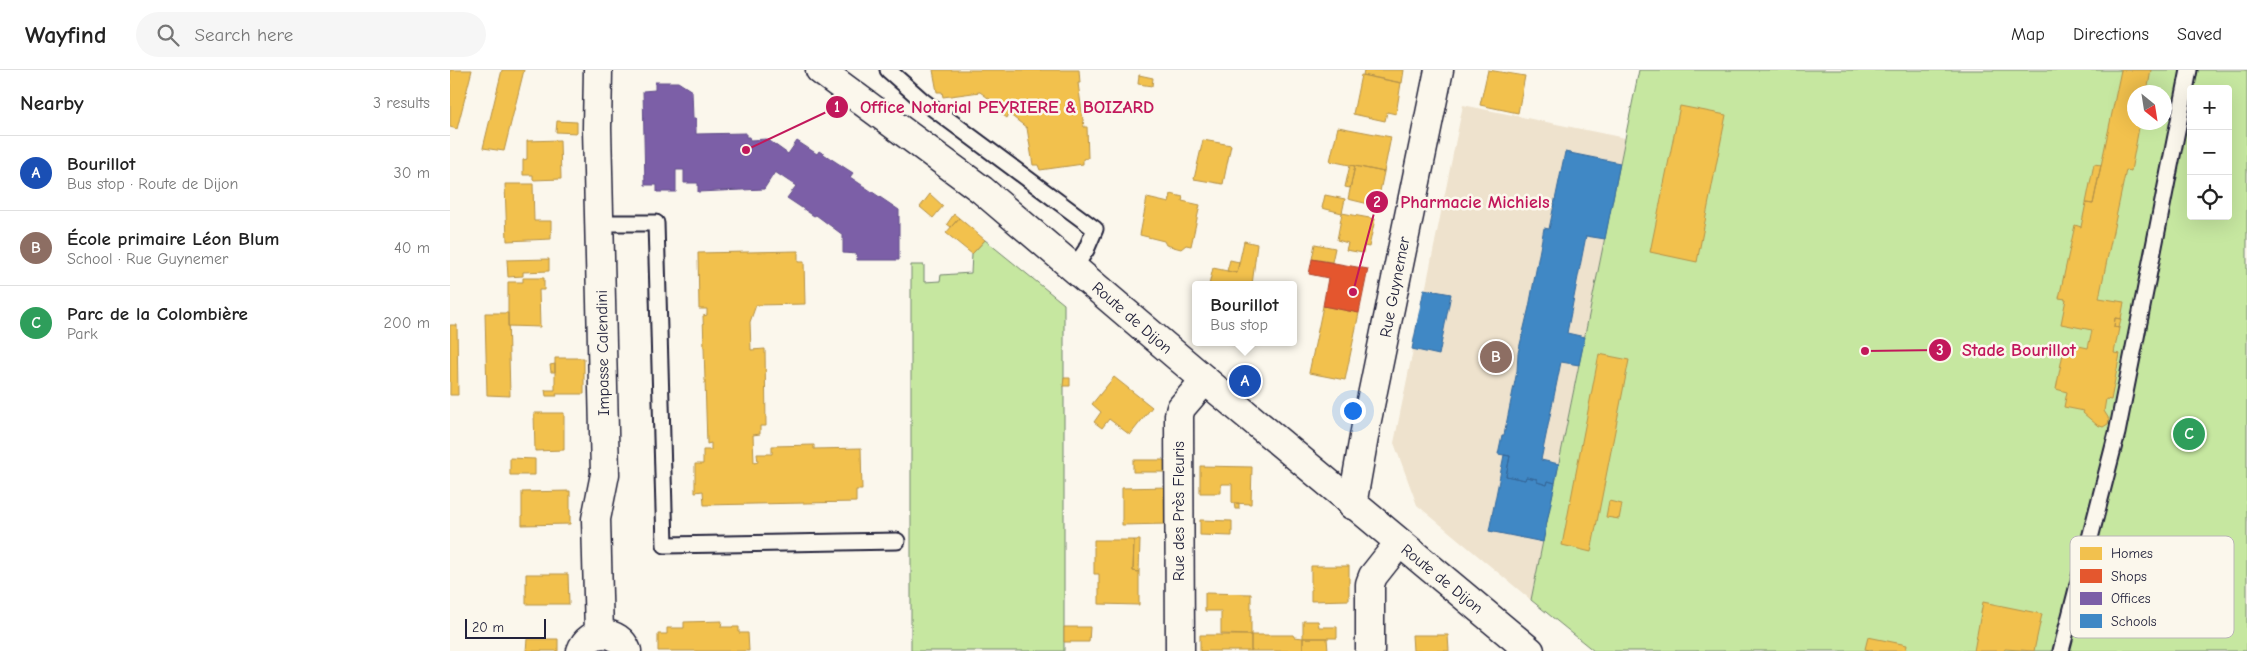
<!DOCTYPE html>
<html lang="en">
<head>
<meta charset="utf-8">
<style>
	:root { --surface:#fff; --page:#f6f6f6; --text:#222; --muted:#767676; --line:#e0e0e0; --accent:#db2777 }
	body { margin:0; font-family:"Comic Neue",sans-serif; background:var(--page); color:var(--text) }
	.controls { position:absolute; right:15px; top:15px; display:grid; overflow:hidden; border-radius:5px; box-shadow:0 5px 20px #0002 }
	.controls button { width:45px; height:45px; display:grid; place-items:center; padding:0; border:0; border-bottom:1px solid var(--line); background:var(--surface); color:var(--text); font:25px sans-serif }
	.compass { position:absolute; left:1677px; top:15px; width:45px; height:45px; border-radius:50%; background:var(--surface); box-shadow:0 5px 20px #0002; rotate:150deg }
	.scale { position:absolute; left:15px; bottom:12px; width:81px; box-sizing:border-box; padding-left:5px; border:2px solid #22223b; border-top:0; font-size:14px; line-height:18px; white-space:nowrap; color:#22223b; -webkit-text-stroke:4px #fbf7ec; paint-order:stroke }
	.you { position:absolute; left:902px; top:340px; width:18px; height:18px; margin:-12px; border:4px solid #fff; border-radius:50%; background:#1a73e8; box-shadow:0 0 0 8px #1a73e833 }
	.badge { display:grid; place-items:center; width:32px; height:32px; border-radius:50%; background:var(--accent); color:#fff; font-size:16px; font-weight:700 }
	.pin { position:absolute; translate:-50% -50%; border:2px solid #fff; box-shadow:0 1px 5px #0006 }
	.popup { position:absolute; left:742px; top:211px; width:105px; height:65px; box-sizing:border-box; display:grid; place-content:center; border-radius:5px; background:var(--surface); filter:drop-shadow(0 1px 4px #0005); font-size:16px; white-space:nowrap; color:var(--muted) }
	.popup b { font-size:19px; color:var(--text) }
	.popup::after { content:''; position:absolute; left:50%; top:100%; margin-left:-10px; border:10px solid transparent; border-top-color:var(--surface) }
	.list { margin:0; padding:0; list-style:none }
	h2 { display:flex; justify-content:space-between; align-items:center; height:65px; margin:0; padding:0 20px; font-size:21px }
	h2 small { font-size:16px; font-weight:400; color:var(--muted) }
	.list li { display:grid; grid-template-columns:32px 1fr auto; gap:15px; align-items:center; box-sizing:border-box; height:75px; padding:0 20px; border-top:1px solid var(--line) }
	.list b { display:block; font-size:19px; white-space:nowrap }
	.list p { margin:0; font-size:16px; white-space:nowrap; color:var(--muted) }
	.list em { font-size:16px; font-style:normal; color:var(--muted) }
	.icon { flex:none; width:28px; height:28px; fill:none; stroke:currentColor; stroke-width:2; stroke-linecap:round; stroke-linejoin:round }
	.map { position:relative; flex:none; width:1797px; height:581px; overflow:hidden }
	header { display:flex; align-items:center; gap:30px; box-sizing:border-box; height:70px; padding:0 25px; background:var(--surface); border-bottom:1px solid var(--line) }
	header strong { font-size:24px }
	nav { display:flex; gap:28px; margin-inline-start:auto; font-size:18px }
	.search { width:350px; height:45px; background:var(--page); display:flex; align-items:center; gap:12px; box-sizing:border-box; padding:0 18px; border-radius:28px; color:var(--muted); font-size:19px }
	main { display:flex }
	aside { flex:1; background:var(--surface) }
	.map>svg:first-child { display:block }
	.built { fill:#eee2cd }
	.green { fill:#c6e7a0; stroke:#74846e; fill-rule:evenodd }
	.homes { fill:#f2c14e; stroke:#b49148 }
	.shops { fill:#e4572e; stroke:#aa4732 }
	.offices { fill:#7b5ea7; stroke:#604c87 }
	.schools { fill:#3f88c5; stroke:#36699c }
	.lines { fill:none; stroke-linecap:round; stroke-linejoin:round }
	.service-casing { stroke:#22223b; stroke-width:19 }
	.minor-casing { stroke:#22223b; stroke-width:31 }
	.primary-casing { stroke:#22223b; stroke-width:31 }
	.service { stroke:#fbf7ec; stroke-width:15 }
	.minor { stroke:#fbf7ec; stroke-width:28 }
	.primary { stroke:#fbf7ec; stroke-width:28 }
	.labels { text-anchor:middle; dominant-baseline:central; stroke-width:5; stroke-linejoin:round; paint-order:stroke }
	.street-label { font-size:16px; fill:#22223b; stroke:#fbf7ec }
	.key { fill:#fbf7ec; stroke:#bab7b7; stroke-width:1 }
	.key-label { font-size:14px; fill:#22223b }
	.leader { fill:none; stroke:#c2185b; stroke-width:2 }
	.callout-dot { fill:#c2185b; stroke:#fbf7ec; stroke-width:2 }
	.mark-label { font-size:15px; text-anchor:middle; font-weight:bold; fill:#fff }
	.callout-label { font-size:18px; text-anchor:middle; font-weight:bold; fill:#c2185b; stroke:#fbf7ec; stroke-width:5; stroke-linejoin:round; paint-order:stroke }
</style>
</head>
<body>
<header>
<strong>Wayfind</strong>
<div class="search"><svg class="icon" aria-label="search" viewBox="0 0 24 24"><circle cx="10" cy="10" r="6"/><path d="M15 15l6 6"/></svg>Search here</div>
<nav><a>Map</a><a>Directions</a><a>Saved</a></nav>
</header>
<main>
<aside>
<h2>Nearby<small>3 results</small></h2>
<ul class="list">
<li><span class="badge" style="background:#1a4fb4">A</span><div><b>Bourillot</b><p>Bus stop · Route de Dijon</p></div><em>30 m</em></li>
<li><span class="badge" style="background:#8d6e63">B</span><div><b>École primaire Léon Blum</b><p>School · Rue Guynemer</p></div><em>40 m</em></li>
<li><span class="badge" style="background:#2e9e5b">C</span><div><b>Parc de la Colombière</b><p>Park</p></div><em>200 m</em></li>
</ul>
</aside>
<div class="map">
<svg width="1797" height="581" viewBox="0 0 1797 581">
	<rect width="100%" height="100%" fill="#fbf7ec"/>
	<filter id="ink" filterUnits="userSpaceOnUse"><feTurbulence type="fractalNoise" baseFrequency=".02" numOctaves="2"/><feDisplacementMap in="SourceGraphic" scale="10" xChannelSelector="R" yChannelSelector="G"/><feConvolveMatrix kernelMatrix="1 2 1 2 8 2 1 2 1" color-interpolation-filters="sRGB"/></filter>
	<g filter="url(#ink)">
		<path class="built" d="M1013 35 1175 68 1081 530 967 435 944 373Z"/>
		<path class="green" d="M1189 0H1797V581H1144L1081 530ZM1741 19H1778V146H1741ZM1684 22H1714V52H1684Z
			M535 170 614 234V581H461V195H474V212L490 211 491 205 521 203 522 184Z"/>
		<path class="homes" d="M0 0H22L7 59 0 57Z
			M52 0H74L54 81 33 78Z
			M483 0H629L630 13H628L634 57H637L638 88 633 89V94L590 100 588 95H583L577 58 559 44 557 48 546 40 549 36 530 22 493 27 492 22H487Z
			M914 0H954L952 13 913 5Z
			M1038 0 1075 6 1068 43 1030 35Z
			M1671 0H1701L1697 22H1684V52H1690L1681 101 1676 100 1649 228 1674 232 1671 249 1665 248 1664 257 1669 258 1664 283 1670 284 1661 330 1656 329 1654 341 1659 349 1658 354 1653 357 1647 355 1633 343 1634 341 1614 337 1617 322 1606 319 1615 273 1638 278 1642 260 1611 254 1616 229 1609 228 1625 155 1631 157 1636 133 1643 134Z
			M689 5 703 8 702 16 688 14Z
			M911 5 951 13 946 44 937 42 935 51 903 44Z
			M1230 36 1276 45 1247 192 1200 182Z
			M107 51 127 52V63L106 62Z
			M888 57 941 67 934 102 880 91Z
			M110 70 111 109 83 110V105H73V90L77 89V71Z
			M753 70 781 75 773 114 744 109Z
			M1644 94 1651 95 1643 134 1636 133Z
			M900 95 905 96 900 118 895 117Z
			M905 96 934 102 927 136 898 129Z
			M55 114H83L84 151H101V169L57 171Z
			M480 124 493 136 483 148 470 137Z
			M721 124 733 127 732 131 750 135 741 176 736 175 731 179 716 175 714 171 690 165 697 128 719 133Z
			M875 125 895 129 892 143 872 138Z
			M892 143 925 149 919 177 914 176 913 183 896 180 898 173 887 170Z
			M504 144 509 148 501 157 497 154Z
			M509 148 535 170 522 184 496 163Z
			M794 171 807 174 802 215H759L763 198 787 203Z
			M865 174 885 178 882 192 862 189Z
			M348 181V192H354L355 234 306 235 300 252 301 280 315 279 316 356H310V364L303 365 304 393 308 392 307 384H322V376L364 375V379L411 378 412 420H406V432L254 435 253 421 245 422V394H253V380H261V373L257 374 253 246 257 245V239H249L248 183Z
			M99 189V201L73 202V206L58 207 57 190Z
			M780 190 789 192 787 203 777 201Z
			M73 208H94V220H89L90 257 58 256V212H73Z
			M873 236 909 243 895 310 859 303Z
			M35 243H58L60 326 37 325Z
			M1665 248 1671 249 1669 258 1664 257Z
			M0 255H7L8 325H0Z
			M1149 284 1179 290 1141 482 1112 475Z
			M105 288H134V324H106L107 326H96L95 320H105Z
			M105 294V302H101L100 295Z
			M664 307 702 337 680 365 659 349 652 358 644 352 651 342 642 334Z
			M614 308H620V316H613Z
			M84 343H114V380L85 381Z
			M60 388 85 389V405H60Z
			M683 390H718V402H683Z
			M750 396 802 397 801 434 782 433V414H771V423H750Z
			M718 417V454L672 455V418Z
			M120 421V454L72 455V422Z
			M1159 431 1172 434 1169 449 1156 447Z
			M784 433H789V439H785Z
			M750 450 782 451V466L750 465Z
			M644 470H684L683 501 689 502V535L649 534V504H644Z
			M684 470H690L689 502 683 501Z
			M861 496H899V530L861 531Z
			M76 504H118L119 534H76Z
			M755 523 801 524V565L771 564V541H755Z
			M1533 532 1592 544 1584 581 1555 579 1554 581H1524Z
			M272 551 271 557H289V563H298L299 581H208V564H217V558H234V552Z
			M853 551H868L869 557H887V568H853Z
			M614 557H640L639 572H614Z
			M750 565H801V581H750Z
			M801 565H843L844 567 853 568V581H801Z
			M962 565H998L999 581H963Z
			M1418 567 1457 575 1456 581H1425L1415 579Z
			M853 568H877L878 581H853Z
			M77 569H108V581H76Z"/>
		<path class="shops" d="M862 189 918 199 909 243 873 236 878 208 859 204Z"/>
		<path class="offices" d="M205 12H228L242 21 243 48H246V64L296 63V67H299L300 70 317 69 338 84 347 71 367 84 369 81 403 103 400 107 449 140V190H407V184L393 183V165L366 145 364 146 337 128 346 116 325 102 314 119 248 122V113H234V100H226V122H207V115H195L193 21 205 20Z"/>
		<path class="schools" d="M1115 82 1170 93 1155 169 1136 166 1117 263 1135 267 1129 295 1111 292 1091 390 1109 394 1105 413 1098 411 1097 415 1087 412V409L1076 407 1075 410 1056 406 1060 386 1048 384 1052 365H1054L1067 301 1068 283 1079 237 1094 158 1099 159Z
			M974 219 1001 224 989 285 962 279Z
			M1054 385 1060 386 1056 406 1075 410 1076 407 1087 409V412L1097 415 1098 411 1105 413 1093 472 1039 461Z"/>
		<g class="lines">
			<defs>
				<path id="service" d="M438 0 473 31 645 159 636 180 624 198
					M150 153H206L215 475 447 471
					M1611 581 1667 363 1739 0"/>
				<path id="minor" d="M148 0 147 58 155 404 146 449 149 564
					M902 435 917 350 989 0
					M131 581C139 558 169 559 177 581
					M730 581 729 345 731 338 755 310
					M920 581V514L923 506 949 473"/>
				<path id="primary" d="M370 0 532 120 755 310 1080 581"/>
			</defs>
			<use href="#service" class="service-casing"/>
			<use href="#minor" class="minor-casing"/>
			<use href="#primary" class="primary-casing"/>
			<use href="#service" class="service"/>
			<use href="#minor" class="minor"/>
			<use href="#primary" class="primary"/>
		</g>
	</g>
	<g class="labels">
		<g class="street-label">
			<text transform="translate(945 217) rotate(-79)">Rue Guynemer</text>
			<text transform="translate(682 248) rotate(41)">Route de Dijon</text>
			<text transform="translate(153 283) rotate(-91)">Impasse Calendini</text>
			<text transform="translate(729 441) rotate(-90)">Rue des Près Fleuris</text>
			<text transform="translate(992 509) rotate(39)">Route de Dijon</text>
		</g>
	</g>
	<rect x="1620" y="466" width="164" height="102" rx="8" class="key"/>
	<rect x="1630" y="477" width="22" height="13" fill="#f2c14e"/>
	<rect x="1630" y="499" width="22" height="14" fill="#e4572e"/>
	<rect x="1630" y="522" width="22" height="13" fill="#7b5ea7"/>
	<rect x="1630" y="544" width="22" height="14" fill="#3f88c5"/>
	<g class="key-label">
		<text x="1661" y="488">Homes</text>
		<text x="1661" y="511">Shops</text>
		<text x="1661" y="533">Offices</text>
		<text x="1661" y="556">Schools</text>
	</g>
	<path class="leader" d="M296 80L387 37M903 222L927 132M1415 281L1490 280"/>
	<g class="callout-dot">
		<circle cx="296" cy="80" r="5"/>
		<circle cx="903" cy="222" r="5"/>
		<circle cx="1415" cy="281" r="5"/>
		<circle cx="387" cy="37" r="12"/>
		<circle cx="927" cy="132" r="12"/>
		<circle cx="1490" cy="280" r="12"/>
	</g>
	<g class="mark-label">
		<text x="387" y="42">1</text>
		<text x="927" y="137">2</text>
		<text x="1490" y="285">3</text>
	</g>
	<g class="callout-label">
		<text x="557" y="43">Office Notarial PEYRIERE &amp; BOIZARD</text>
		<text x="1025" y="138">Pharmacie Michiels</text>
		<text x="1569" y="286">Stade Bourillot</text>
	</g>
</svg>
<div class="controls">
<button>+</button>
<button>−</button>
<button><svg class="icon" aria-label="locate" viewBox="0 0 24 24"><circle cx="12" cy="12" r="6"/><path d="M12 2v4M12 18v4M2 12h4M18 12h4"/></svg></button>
</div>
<svg class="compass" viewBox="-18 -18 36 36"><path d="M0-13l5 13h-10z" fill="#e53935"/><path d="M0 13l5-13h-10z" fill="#767676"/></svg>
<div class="scale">20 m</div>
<div class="you"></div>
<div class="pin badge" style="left:795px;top:311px;background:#1a4fb4">A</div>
<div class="popup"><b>Bourillot</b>Bus stop</div>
<div class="pin badge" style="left:1046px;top:287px;background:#8d6e63">B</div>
<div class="pin badge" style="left:1739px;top:364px;background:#2e9e5b">C</div>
</div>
</main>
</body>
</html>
